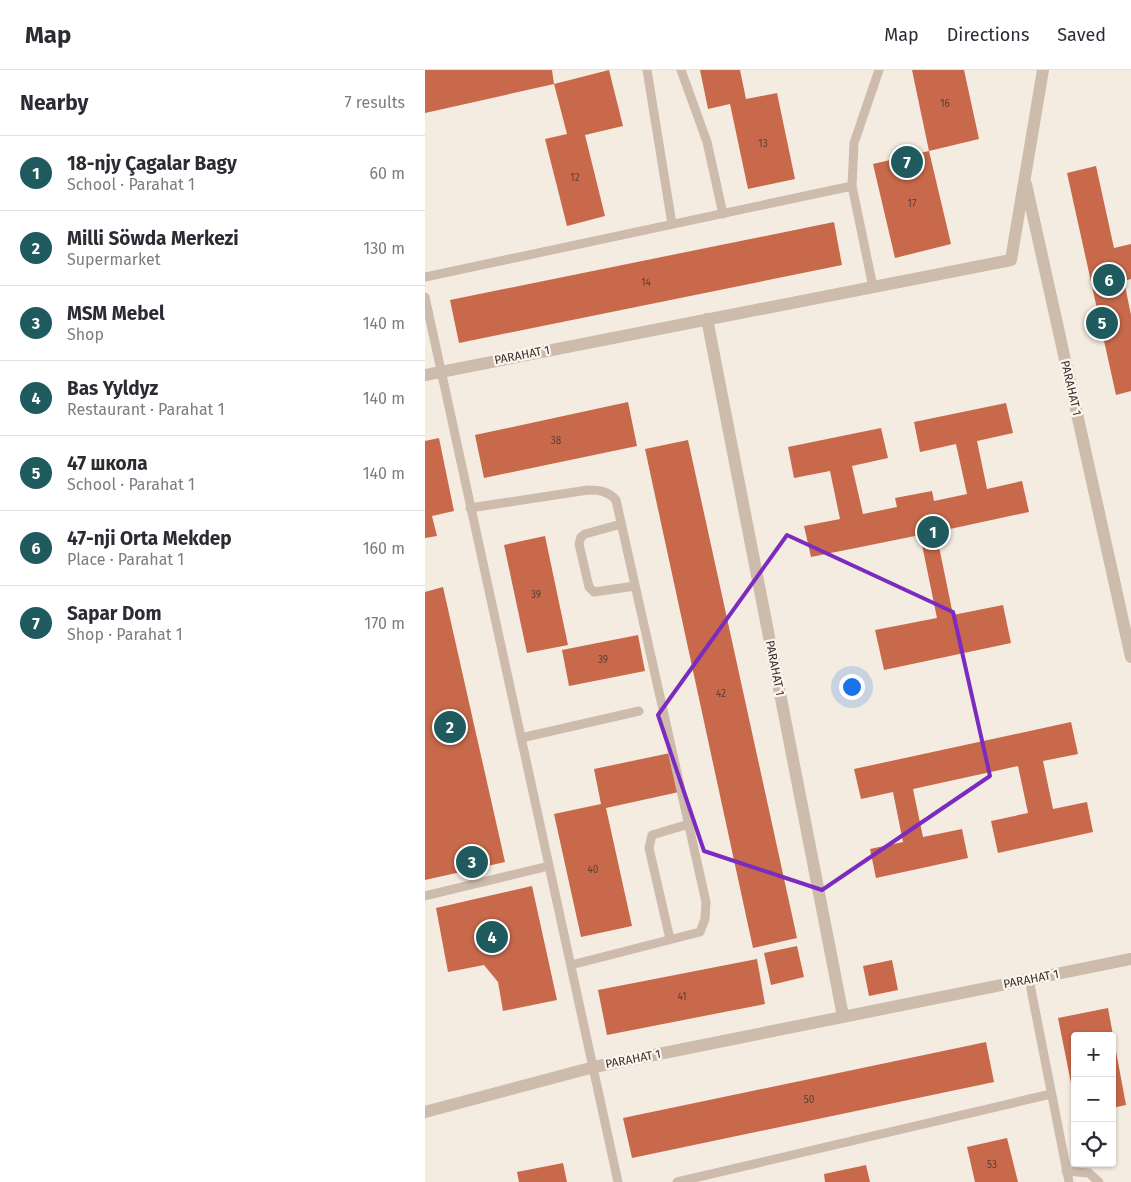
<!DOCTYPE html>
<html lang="en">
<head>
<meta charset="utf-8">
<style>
	:root { --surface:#fff; --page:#f7f7f7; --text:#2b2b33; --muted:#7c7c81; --line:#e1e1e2; --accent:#1f5a5e }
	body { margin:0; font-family:"Fira Sans",sans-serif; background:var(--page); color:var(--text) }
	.controls { position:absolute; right:15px; bottom:15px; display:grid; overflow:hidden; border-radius:5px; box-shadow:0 1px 4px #0004 }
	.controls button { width:45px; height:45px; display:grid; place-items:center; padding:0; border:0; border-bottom:1px solid var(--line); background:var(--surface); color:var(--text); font:25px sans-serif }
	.you { position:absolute; left:426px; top:616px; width:18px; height:18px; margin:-12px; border:4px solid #fff; border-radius:50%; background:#1a73e8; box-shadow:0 0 0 8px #1a73e833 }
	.badge { display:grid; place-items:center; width:32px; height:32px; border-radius:50%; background:var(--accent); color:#fff; font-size:16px; font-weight:700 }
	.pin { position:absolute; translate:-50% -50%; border:2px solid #fff; box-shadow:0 1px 5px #0006 }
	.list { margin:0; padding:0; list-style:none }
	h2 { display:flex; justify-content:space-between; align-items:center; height:65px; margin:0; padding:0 20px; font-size:21px }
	h2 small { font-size:16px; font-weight:400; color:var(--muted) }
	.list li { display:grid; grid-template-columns:32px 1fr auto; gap:15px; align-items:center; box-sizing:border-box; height:75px; padding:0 20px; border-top:1px solid var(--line) }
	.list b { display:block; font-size:19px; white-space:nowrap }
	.list p { margin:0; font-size:16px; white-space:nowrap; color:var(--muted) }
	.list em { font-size:16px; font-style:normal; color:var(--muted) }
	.icon { flex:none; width:28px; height:28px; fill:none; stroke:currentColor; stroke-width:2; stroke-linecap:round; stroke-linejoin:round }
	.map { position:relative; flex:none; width:706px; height:1112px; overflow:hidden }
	header { display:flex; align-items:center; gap:30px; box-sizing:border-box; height:70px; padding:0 25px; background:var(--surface); border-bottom:1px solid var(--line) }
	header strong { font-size:24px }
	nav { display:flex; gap:28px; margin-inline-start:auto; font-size:18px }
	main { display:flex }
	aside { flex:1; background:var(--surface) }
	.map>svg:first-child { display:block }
	.building { fill:#c8694b }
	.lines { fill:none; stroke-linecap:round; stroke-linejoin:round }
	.service { stroke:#cdbbac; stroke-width:9 }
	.minor { stroke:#cdbbac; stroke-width:12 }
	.marked { fill:none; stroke:#7b2cbf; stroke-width:4; stroke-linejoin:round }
	.labels { text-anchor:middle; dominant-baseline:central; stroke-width:4.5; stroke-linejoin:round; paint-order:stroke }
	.number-label { font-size:10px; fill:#5e3e33 }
	.street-label { font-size:12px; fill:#3b302b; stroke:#fbf5ee }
</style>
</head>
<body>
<header>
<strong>Map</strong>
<nav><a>Map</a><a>Directions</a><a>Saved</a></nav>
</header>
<main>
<aside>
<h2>Nearby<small>7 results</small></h2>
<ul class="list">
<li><span class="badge">1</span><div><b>18-njy Çagalar Bagy</b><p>School · Parahat 1</p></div><em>60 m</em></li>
<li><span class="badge">2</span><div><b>Milli Söwda Merkezi</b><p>Supermarket</p></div><em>130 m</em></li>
<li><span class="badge">3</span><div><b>MSM Mebel</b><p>Shop</p></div><em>140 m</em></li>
<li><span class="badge">4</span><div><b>Bas Yyldyz</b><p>Restaurant · Parahat 1</p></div><em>140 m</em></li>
<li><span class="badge">5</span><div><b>47 школа</b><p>School · Parahat 1</p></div><em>140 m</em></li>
<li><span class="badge">6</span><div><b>47-nji Orta Mekdep</b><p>Place · Parahat 1</p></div><em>160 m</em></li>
<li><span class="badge">7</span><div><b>Sapar Dom</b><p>Shop · Parahat 1</p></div><em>170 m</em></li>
</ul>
</aside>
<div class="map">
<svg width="706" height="1112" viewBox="0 0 706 1112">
	<rect width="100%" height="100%" fill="#f4ebe1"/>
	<path class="building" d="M0 0H127L129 14 0 43Z
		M184 0 198 56 160 65 180 146 142 156 120 69 142 64 129 14Z
		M275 0H315L321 29 352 23 370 109 323 119 305 34 283 39Z
		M487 0H539L554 69 504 81Z
		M504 81 526 174 470 188 448 94Z
		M671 96 689 178 706 174V209L699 211 706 245V321L691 325 642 103Z
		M409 152 417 195 34 273 25 230Z
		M203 332 212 376 59 408 50 365Z
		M581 333 588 363 552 371 562 419 597 411 604 442 511 462 528 545 578 535 586 573 459 600 450 560 512 548 495 465 386 487 379 456 415 449 405 401 369 408 363 377 456 358 463 388 427 396 438 444 472 437 470 428 507 421 509 431 542 424 531 374 495 382 489 352Z
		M14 368 29 441 7 446 12 466 0 468V371Z
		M263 370 372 868 328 878 220 379Z
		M120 466 143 575 102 583 79 475Z
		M18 517 80 792 0 810V522Z
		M213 565 220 601 144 616 137 580Z
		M646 652 653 684 618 691 628 739 662 732 668 762 573 783 566 751 603 743 593 696 488 719 498 767 537 759 543 788 451 808 445 779 478 772 468 722 436 729 429 699Z
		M245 683 254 722 181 738 207 856 156 867 129 744 176 734 169 699Z
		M107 816 132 930 78 941 73 912 59 895 23 902 11 838Z
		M372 876 379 907 346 915 339 883Z
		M332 889 340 934 182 965 173 920Z
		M467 890 473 920 444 926 438 896Z
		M683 938 701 1035 687 1038 688 966H650L649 1028 633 948Z
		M561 972 569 1012 207 1088 198 1048Z
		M582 1068 593 1112H550L542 1077Z
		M138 1093 142 1112H94L92 1102Z
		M441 1095 445 1112H400L399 1104Z"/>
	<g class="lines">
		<path class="service" d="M222 0 247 154
			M256 0 282 72 298 144
			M0 207 427 116
			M448 217 427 116 429 73 454 0
			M0 227 193 1112
			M45 438 163 420C174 420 183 421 191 430L281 832 280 849 275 862 146 895
			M196 454 160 464 156 467 154 474 164 517 169 522 210 516
			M96 668 214 641
			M0 826 124 796
			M245 869 224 778 227 765 264 754
			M604 909 644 1112
			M641 1101 664 1103 674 1112
			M252 1112 626 1024"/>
		<path class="minor" d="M601 114 706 587
			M282 249 418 946
			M0 305 586 190 618 0
			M0 1042 169 997 706 889"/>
	</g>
	<path class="marked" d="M362 465 528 542 565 706 397 820 279 781 233 645Z"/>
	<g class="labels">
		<g class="number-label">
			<text x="520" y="34">16</text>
			<text x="338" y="74">13</text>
			<text x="150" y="108">12</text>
			<text x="487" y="134">17</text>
			<text x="221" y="213">14</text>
			<text x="131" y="371">38</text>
			<text x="111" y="525">39</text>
			<text x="178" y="590">39</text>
			<text x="296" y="624">42</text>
			<text x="168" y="800">40</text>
			<text x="257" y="927">41</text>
			<text x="384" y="1030">50</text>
			<text x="567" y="1095">53</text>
		</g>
		<g class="street-label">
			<text transform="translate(97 285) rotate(-11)">PARAHAT 1</text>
			<text transform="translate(646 318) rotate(77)">PARAHAT 1</text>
			<text transform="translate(350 598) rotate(79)">PARAHAT 1</text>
			<text transform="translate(606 909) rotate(-11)">PARAHAT 1</text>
			<text transform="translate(208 989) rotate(-11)">PARAHAT 1</text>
		</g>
	</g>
</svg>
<div class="controls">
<button>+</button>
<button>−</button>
<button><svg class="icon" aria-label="locate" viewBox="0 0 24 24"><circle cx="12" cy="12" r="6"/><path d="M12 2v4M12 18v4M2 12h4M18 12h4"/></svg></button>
</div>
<div class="you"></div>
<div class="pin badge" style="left:508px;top:462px">1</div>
<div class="pin badge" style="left:25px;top:657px">2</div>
<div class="pin badge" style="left:47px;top:792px">3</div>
<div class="pin badge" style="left:67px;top:867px">4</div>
<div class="pin badge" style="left:677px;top:253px">5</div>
<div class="pin badge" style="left:684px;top:210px">6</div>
<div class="pin badge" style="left:482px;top:92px">7</div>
</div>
</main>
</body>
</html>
